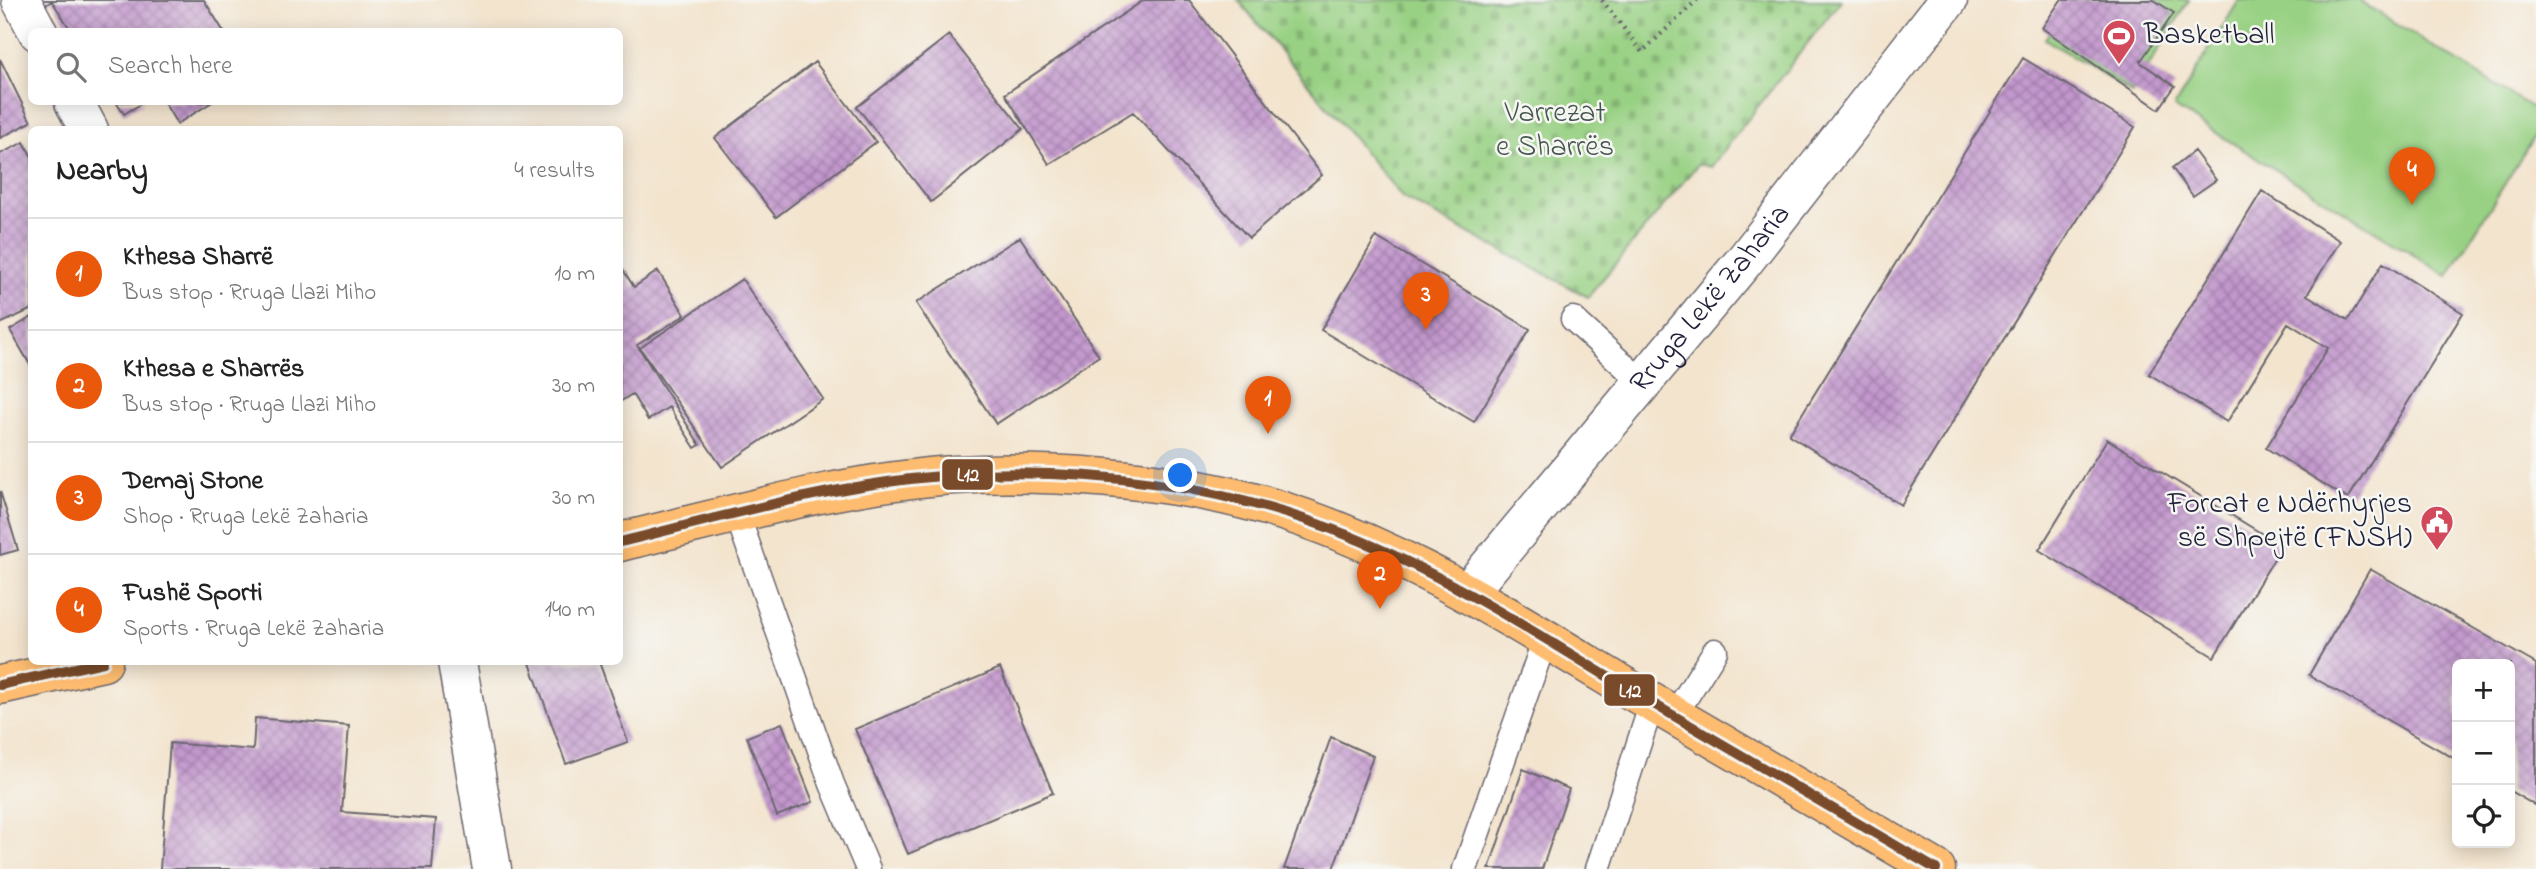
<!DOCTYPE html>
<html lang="en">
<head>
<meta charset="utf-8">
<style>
	:root { --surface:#fff; --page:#f2f2f2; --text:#222; --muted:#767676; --line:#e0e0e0; --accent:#ea580c }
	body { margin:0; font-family:"Indie Flower",sans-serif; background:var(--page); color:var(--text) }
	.controls { position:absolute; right:21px; bottom:21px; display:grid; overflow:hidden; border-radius:10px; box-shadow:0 4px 18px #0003 }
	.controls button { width:63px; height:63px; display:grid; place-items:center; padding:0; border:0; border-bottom:2px solid var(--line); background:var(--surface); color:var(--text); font:35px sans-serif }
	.you { position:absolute; left:1181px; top:476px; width:24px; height:24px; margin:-18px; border:5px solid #fff; border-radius:50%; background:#1a73e8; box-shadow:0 0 0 10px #1a73e833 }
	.badge { display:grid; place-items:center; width:46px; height:46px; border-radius:50%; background:var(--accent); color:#fff; font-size:23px; font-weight:700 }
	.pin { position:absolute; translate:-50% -58px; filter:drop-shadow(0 2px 4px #0008) }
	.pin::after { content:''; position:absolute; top:37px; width:24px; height:21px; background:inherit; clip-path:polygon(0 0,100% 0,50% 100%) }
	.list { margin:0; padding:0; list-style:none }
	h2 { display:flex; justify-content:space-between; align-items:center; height:91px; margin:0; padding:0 28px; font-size:30px }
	h2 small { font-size:23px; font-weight:400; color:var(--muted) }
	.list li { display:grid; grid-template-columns:46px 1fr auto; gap:21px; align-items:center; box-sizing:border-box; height:112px; padding:0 28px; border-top:2px solid var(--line) }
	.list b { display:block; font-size:26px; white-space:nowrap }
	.list p { margin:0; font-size:23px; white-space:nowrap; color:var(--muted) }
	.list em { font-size:23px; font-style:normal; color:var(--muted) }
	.icon { flex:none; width:38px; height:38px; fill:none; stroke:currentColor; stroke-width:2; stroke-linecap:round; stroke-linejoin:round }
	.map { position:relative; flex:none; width:2536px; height:869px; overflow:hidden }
	.search { position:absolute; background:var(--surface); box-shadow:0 4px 18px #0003; left:28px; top:28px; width:595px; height:77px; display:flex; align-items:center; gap:18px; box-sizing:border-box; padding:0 24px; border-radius:10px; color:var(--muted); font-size:26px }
	.panel { position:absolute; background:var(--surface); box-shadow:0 4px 18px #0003; left:28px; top:126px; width:595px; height:539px; border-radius:10px }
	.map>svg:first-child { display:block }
	.cemetery { fill:url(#cemetery-stones); stroke:#5e7a60; stroke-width:2 }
	.garden { fill:#99d184; stroke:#5e7a60; stroke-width:2 }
	.building { fill:url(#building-cross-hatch) }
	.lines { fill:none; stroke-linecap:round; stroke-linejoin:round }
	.lane-casing { stroke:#6b666e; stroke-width:27 }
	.street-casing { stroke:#6b666e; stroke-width:41 }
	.primary-casing { stroke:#6b666e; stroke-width:41 }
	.path { stroke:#6b666e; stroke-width:4.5; stroke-dasharray:2 5; stroke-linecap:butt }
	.lane { stroke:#fff; stroke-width:24 }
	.street { stroke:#fff; stroke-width:38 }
	.primary { stroke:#fdbc6f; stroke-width:38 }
	.bus-1-casing { stroke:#f6f6f2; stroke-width:16 }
	.bus-1 { stroke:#7a4b2a; stroke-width:10 }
	.labels { text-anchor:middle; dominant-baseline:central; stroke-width:5; stroke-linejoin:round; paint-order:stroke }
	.poi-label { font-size:30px; fill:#22223b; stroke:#f6f6f2; text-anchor:start }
	.park-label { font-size:30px; fill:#465751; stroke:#f6f6f2 }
	.street-label { font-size:30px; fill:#22223b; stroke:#f6f6f2 }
	.line-badge { stroke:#f6f6f2; stroke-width:2.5 }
	.badge-label { font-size:19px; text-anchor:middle; font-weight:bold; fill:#fff }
</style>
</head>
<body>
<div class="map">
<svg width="2536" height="869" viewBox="0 0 2536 869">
	<defs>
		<pattern id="cemetery-stones" width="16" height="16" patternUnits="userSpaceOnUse" patternTransform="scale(1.75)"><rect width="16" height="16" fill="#99d184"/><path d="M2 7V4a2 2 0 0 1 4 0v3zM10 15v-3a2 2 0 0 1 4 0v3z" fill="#84b373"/></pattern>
		<pattern id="building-cross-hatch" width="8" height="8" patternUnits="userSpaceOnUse" patternTransform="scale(1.75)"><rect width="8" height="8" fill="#c398cd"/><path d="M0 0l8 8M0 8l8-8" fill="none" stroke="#9e7ca8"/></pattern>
	</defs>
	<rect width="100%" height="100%" fill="#f6f6f2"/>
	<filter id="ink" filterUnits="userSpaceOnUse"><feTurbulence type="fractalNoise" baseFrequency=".0143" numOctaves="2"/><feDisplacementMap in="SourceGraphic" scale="14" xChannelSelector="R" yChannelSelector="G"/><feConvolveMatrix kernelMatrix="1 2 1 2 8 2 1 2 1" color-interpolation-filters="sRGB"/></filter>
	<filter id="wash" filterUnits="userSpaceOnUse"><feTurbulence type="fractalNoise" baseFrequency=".00686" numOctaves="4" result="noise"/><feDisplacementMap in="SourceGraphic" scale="28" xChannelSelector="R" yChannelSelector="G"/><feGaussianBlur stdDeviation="1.57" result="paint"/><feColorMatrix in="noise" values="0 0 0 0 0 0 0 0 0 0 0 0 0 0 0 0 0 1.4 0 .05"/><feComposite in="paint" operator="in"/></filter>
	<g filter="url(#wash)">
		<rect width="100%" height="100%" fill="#f3e4ce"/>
		<path class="cemetery" d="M1238 0H1841L1711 167 1698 164 1588 297 1403 198Z"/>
		<path class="garden" d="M2069 0H2189L2132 93 2045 39Z
			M2239 0H2358L2536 110V133L2448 276 2174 107Z"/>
		<g id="blocks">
			<path class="building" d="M41 0H204L224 32H72L52 1 45 5Z
				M1144 0H1189L1322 175 1249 238 1133 112 1049 164 1005 94Z
				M2061 0H2154L2174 13 2140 62 2175 86 2159 109 2042 28Z
				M949 35 1023 129 931 202 857 107Z
				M2023 58 2135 127 1901 505 1789 435Z
				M0 59 31 122 0 138Z
				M815 62 876 142 776 217 715 138Z
				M116 102H144L124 114Z
				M164 102H212L177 124Z
				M24 142 32 157V309L0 324V154Z
				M2194 151 2216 180 2193 196 2172 168Z
				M2262 191 2340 241 2307 295 2348 320 2383 263 2463 313 2348 499 2266 448 2328 348 2288 323 2227 422 2149 374Z
				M1020 237 1099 356 996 424 916 303Z
				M1376 237 1530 329 1474 422 1321 330Z
				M620 265 634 287 658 271 685 315 637 345 700 445 695 448 669 407 648 420 632 394 620 402Z
				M742 279 823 399 722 467 640 348Z
				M32 317V368L10 330Z
				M2107 439 2282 546 2214 657 2039 550Z
				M0 491 18 550 0 555Z
				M2370 569 2536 664V806L2510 791V664H2457V760L2309 675Z
				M534 662H599L628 742 566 764 530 663Z
				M1000 668 1053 793 908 854 855 729Z
				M255 718 349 726 342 812 436 819 432 869H160L170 743 253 750Z
				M782 723 813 802 777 816 747 737Z
				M1331 737 1373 756 1333 869H1284Z
				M1523 769 1569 789 1542 869H1489Z"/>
		</g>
	</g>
	<g filter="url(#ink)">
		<use href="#blocks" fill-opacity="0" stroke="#6b666e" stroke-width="2"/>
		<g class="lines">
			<defs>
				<path id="lane" d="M1573 319 1643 383
					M737 514 832 784 868 869
					M1674 716 1715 651
					M1465 869 1545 639
					M1598 869 1652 703"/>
				<g id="street">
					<path d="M21 0 38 32"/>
					<path d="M74 102 89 130"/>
					<path id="s1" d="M1467 593 1745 260 1948 0"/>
					<path d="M457 662 492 869"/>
				</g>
				<path id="primary" d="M620 542C730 516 841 482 955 475 1046 470 1164 478 1252 502 1386 538 1504 614 1622 685 1726 747 1831 808 1936 869
					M0 685 103 662"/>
			</defs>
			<use href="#lane" class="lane-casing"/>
			<use href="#street" class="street-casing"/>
			<use href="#primary" class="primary-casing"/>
			<path class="path" d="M1602 0 1642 52 1697 0"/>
			<use href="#lane" class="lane"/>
			<use href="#street" class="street"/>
			<use href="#primary" class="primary"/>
			<defs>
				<path id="bus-1" d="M620 542C730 515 841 482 955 475 1088 467 1223 485 1347 535 1446 575 1537 634 1628 689 1730 749 1833 809 1936 869
					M0 685 103 662"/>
			</defs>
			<use href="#bus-1" class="bus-1-casing"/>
			<use href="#bus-1" class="bus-1"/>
		</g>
	</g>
	<defs>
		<symbol id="stadium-pin" viewBox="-11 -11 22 30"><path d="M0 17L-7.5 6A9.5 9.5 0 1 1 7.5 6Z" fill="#d1495b" stroke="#f6f6f2"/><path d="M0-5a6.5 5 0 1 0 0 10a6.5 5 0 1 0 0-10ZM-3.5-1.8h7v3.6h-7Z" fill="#fff"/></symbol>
		<symbol id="civic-pin" viewBox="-11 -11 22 30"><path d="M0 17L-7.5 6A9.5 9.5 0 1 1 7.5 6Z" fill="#d1495b" stroke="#f6f6f2"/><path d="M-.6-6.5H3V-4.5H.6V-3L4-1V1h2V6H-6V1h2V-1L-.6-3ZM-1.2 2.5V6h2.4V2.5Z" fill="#fff"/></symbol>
	</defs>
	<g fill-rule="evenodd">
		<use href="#stadium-pin" x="2100" y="17" width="38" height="52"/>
		<use href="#civic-pin" x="2418" y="503" width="38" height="52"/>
	</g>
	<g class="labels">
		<g class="poi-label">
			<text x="2144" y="36">Basketball</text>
			<text x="2412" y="505" text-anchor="end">Forcat e Ndërhyrjes<tspan x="2412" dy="34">së Shpejtë (FNSH)</tspan></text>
		</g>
		<g class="park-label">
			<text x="1555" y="114">Varrezat<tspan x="1555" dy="34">e Sharrës</tspan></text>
		</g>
		<g class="street-label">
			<text stroke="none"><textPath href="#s1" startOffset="382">Rruga Lekë Zaharia</textPath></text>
		</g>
	</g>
	<g class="line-badge">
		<rect x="941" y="458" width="53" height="33" rx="7" fill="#7a4b2a"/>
		<rect x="1603" y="673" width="53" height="34" rx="7" fill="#7a4b2a"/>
	</g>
	<g class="badge-label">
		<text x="968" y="481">L12</text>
		<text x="1630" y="697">L12</text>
	</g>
</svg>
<div class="controls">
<button>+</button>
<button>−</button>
<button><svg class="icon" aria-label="locate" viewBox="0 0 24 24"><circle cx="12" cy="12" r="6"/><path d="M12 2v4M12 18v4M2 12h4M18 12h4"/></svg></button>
</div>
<div class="you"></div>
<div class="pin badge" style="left:1268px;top:434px">1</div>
<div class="pin badge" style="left:1380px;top:609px">2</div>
<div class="pin badge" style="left:1426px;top:330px">3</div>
<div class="pin badge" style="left:2412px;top:205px">4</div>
<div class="search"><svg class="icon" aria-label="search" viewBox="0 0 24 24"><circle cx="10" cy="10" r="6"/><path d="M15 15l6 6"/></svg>Search here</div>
<section class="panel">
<h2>Nearby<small>4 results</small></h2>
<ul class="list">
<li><span class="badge">1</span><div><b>Kthesa Sharrë</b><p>Bus stop · Rruga Llazi Miho</p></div><em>10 m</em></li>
<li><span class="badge">2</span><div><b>Kthesa e Sharrës</b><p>Bus stop · Rruga Llazi Miho</p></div><em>30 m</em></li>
<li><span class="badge">3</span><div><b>Demaj Stone</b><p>Shop · Rruga Lekë Zaharia</p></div><em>30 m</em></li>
<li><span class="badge">4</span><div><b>Fushë Sporti</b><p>Sports · Rruga Lekë Zaharia</p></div><em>140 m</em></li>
</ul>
</section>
</div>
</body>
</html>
